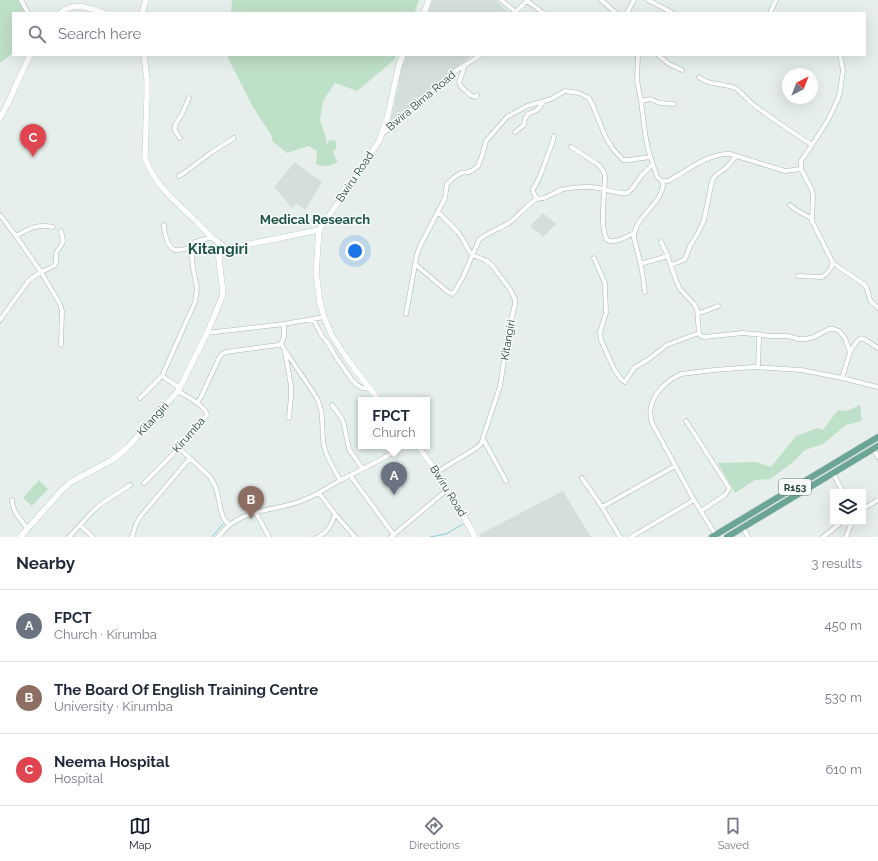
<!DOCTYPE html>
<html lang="en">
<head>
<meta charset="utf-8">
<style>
	:root { --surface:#fff; --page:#f6f6f7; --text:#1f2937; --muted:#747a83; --line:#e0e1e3; --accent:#111827 }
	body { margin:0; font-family:Raleway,sans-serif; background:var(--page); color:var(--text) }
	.controls { position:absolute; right:12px; bottom:12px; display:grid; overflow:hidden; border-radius:0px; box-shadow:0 4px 16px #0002 }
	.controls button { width:36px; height:36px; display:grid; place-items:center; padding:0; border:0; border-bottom:1px solid var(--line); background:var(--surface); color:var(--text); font:20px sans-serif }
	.compass { position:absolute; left:782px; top:68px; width:36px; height:36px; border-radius:50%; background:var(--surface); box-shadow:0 4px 16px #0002; rotate:42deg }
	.you { position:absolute; left:355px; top:251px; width:14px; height:14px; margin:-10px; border:3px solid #fff; border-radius:50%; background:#1a73e8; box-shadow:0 0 0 6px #1a73e833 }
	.badge { display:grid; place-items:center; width:26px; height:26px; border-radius:50%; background:var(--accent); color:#fff; font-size:13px; font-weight:700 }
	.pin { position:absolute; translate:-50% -33px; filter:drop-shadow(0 1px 2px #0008) }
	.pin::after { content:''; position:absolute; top:21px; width:14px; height:12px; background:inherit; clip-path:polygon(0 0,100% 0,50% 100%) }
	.popup { position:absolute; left:358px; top:397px; width:72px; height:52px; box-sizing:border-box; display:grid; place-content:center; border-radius:0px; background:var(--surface); filter:drop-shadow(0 1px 3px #0005); font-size:13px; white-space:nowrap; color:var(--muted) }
	.popup b { font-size:15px; color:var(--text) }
	.popup::after { content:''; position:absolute; left:50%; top:100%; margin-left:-8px; border:8px solid transparent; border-top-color:var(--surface) }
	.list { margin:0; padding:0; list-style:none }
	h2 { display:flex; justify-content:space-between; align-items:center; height:52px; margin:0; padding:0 16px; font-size:17px }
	h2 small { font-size:13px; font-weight:400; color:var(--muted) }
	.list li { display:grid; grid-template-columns:26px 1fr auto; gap:12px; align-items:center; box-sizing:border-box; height:72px; padding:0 16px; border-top:1px solid var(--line) }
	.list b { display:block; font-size:15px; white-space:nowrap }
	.list p { margin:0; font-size:13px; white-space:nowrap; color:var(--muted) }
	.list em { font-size:13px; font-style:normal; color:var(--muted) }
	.icon { flex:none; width:22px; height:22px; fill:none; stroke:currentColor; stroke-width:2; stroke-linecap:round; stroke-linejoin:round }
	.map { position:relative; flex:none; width:878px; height:537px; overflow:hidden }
	.search { position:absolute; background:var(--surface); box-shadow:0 4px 16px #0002; left:12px; right:12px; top:12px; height:44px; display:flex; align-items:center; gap:10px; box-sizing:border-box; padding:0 14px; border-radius:0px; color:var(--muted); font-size:15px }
	.sheet { height:268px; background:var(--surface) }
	nav { display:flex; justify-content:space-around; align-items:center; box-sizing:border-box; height:56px; border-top:1px solid var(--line); background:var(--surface); font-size:11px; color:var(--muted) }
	nav a { display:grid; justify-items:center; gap:2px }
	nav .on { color:var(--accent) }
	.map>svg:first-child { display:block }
	.built { fill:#d4dfda }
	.green { fill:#bfe0c8 }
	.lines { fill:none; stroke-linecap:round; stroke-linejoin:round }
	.stream { stroke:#8ec9d4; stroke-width:1 }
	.street-casing { stroke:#a8b8b2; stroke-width:5 }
	.secondary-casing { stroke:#a4bbb3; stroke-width:6 }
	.primary-casing { stroke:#c2cac8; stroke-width:7 }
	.street { stroke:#fff; stroke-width:4 }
	.secondary { stroke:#fff; stroke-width:5.5 }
	.primary { stroke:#6aa596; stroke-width:6 }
	.labels { text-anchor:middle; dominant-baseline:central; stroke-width:3; stroke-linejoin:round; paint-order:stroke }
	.shield { fill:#f7fbf9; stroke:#637a73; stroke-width:1 }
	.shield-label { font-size:10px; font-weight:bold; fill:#24423a }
	.street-label { font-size:11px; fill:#24423a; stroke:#f7fbf9 }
	.quarter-label { font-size:13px; font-weight:bold; fill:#1f5548; stroke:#f7fbf9 }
	.district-label { font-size:15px; font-weight:bold; fill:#1f5548; stroke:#f7fbf9 }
</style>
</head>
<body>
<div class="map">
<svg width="878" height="537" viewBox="0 0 878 537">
	<rect width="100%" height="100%" fill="#e6efeb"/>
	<path class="built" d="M432 0H496L509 13H428Z
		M406 55H472L435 85 391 123 390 122 399 82 398 77Z
		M295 162 322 182 305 210 296 203 295 206 292 208 274 187Z
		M543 213 556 224 543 237 530 226Z
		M563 491 591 537H481L480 534Z"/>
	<path class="green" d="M0 0H18L25 13H13V53L0 63Z
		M232 0H419L414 13H231Z
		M228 55H396L394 60 357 91 335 83 323 101 320 120 325 135 327 144 330 140 336 141V149L333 151 335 158 338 161C332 167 324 167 316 164L317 151 308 146 287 153 273 142 271 135 253 107 228 58Z
		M860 405 862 421 846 425 823 444 805 450 792 463 770 479 755 480 735 493 718 463 756 462 771 467 796 436 818 428 823 430 838 410 847 411Z
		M39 480 48 489 32 506 23 498Z"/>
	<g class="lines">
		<path class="stream" d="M212 537 223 524
			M430 537 446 534 463 524"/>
		<defs>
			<path id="street" d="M21 0 28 13
				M501 0 517 13
				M526 0 542 12
				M601 0 616 13
				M648 0 673 13
				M515 12 527 1
				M627 13 634 0
				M770 13 776 0
				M638 55 637 80 641 101 645 133 648 149 657 177 662 181H668C687 171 708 153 730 154L785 171 801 169
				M658 55 669 64 682 70
				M840 55 843 70 840 92 838 99 828 120 812 145 801 161V169L812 190 813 196 812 221 833 263 837 266 865 285 867 289 870 300 878 308
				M464 66C463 81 452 80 467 92 470 95 471 96 476 97L477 95
				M699 77C711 87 725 82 737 89 744 95 750 103 758 108 775 121 794 133 812 145
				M641 101 650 99 660 103 674 104
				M515 132 524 125 525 119 528 114 537 110 544 101
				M382 134 395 124 449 75 481 55
				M180 138 175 131V125L182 114 189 98
				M571 147 596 163C601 167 604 170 605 176 605 194 599 225 607 240 615 244 626 237 634 233
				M179 176 184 173 212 152 234 138
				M537 199 533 192V189C540 179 543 168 547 157 549 150 553 144 554 136
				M790 205 796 210 811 218
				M0 215 16 236 41 272 60 304 62 311 61 345
				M164 225C164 232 167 247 175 250 180 251 186 248 191 248
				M16 236C30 228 37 224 53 227
				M661 242 666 252 676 280 680 289 694 304 697 309 699 333 701 336 705 337 743 333 770 336H788L798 339H806L814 337 829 329H834L839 331 845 338 850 352 842 378
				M594 258 605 283 606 313 600 332 601 340 614 369 621 379 625 382 634 368 649 359 667 345 699 333
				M415 264 448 292 452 294 455 291 463 277 479 240C488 232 499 229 509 223 518 216 525 207 535 200 538 198 540 199 544 198 550 196 555 192 561 190 571 187 589 186 599 188 609 190 616 194 627 193L632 189 642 175 652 165
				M640 264 668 256
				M671 265 679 262 685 259 690 246 698 233 704 220 712 181 715 176 727 167 736 156
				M798 276 822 277C828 274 831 268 833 263
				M645 292 641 265 634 238C633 217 664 204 663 182
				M698 313 703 312 718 306
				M406 314 417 254 421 244 443 202 445 198 447 184 449 182 456 176 461 173 469 172 473 170 478 166 482 156 486 141 507 117 527 106 551 99 565 91 579 93 589 98 593 106 606 138 613 149 623 160H629L650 157
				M313 319 322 336 330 346 334 354 352 380 357 385 362 388 370 389
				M0 320 29 280 41 272 54 266 56 262V253L62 244 63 241 61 231
				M284 324V337L281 344 290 358 315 395C317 398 319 402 320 406 324 419 321 433 324 446 327 459 334 469 340 480
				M207 333 284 324 324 317
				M758 334 759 338 758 367
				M285 352 291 386V396L289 418
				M850 352C862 331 861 338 878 348
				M162 376 180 388
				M140 398 162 376 195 302 197 288 193 268 191 246 195 242 212 237
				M197 403 201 397 219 358 222 354 226 352 278 345 281 344
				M332 405 342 419 344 425 349 449 362 468
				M686 421 728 486 729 489 725 495 701 511
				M483 439 506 481
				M179 448 210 477C220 491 217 499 222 514 223 518 226 522 229 525
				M873 449 878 457
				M437 472 475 449 481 444 500 386 509 330 515 304V300L513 295 509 288 491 264 485 260 472 255 468 249 462 238 458 232 438 212
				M833 473 843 492
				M350 475 394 535
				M582 478 602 507 620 537
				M144 483 179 448 207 415C206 406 186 396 178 391
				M319 493 335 514 355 537
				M12 500C12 511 21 520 28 529
				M602 507 675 466
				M863 509 878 500
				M256 513 269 537
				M80 525 93 537
				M743 528 748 537
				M69 537 92 512 101 504 130 485
				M132 537 136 524 140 517 190 458
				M218 537C222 533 226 527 231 524 252 508 283 510 306 499 319 494 329 486 341 480 362 469 384 459 404 446
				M318 537C328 532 332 524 335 514
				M391 537 448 489
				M631 537 694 500
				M717 537 694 500 652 423C645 401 662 383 681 374L714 370 754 367 801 370 842 378 878 387
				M823 537 842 522
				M846 537 852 522"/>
			<path id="secondary" d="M60 13C74 1 89 8 104 13
				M142 13 146 0
				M424 13 429 0
				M144 55 147 79V97L145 157C153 184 177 203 197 222 205 230 212 239 222 245
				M0 118 7 105 30 55
				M219 258 222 252 230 248 319 230
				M379 400 360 376 346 357 332 336 324 317 320 302 316 273 319 230 340 200 379 141 387 119 399 65 403 55
				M418 446 437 472 471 529 475 537
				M20 537 62 490 71 482 112 460 127 448 178 391 207 333 222 297 223 293 218 251"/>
			<path id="primary" d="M712 537 878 437
				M727 537 878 446"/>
		</defs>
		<use href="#street" class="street-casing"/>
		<use href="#secondary" class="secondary-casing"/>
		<use href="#primary" class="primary-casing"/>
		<use href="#street" class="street"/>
		<use href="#secondary" class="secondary"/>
		<use href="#primary" class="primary"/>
	</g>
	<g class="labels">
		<rect class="shield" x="779" y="479" width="32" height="16" rx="3"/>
		<g class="shield-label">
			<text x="795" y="487">R153</text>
		</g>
		<g class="street-label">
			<text transform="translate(421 101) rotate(-40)">Bwira Bima Road</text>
			<text transform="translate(355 177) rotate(-56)">Bwiru Road</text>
			<text transform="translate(508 340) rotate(-80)">Kitangiri</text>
			<text transform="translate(153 419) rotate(-48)">Kitangiri</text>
			<text transform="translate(189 435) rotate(-49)">Kirumba</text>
			<text transform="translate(448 491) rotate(58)">Bwiru Road</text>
		</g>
		<g class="quarter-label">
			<text x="315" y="219">Medical Research</text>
		</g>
		<g class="district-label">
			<text x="218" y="249">Kitangiri</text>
		</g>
	</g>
</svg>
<div class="controls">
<button><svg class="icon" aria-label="layers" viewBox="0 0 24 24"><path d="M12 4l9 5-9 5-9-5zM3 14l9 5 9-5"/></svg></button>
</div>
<svg class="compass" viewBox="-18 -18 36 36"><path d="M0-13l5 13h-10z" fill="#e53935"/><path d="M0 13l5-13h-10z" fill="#747a83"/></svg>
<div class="you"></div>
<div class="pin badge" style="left:394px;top:495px;background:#6b7280">A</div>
<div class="popup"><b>FPCT</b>Church</div>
<div class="pin badge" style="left:251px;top:519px;background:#8d6e63">B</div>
<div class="pin badge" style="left:33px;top:157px;background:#e0444e">C</div>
<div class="search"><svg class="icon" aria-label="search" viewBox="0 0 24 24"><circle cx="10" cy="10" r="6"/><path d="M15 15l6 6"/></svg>Search here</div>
</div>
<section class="sheet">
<h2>Nearby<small>3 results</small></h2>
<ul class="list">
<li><span class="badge" style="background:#6b7280">A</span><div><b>FPCT</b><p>Church · Kirumba</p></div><em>450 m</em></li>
<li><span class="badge" style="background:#8d6e63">B</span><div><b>The Board Of English Training Centre</b><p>University · Kirumba</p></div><em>530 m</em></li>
<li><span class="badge" style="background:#e0444e">C</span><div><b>Neema Hospital</b><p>Hospital</p></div><em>610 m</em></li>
</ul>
</section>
<nav>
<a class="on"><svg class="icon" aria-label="map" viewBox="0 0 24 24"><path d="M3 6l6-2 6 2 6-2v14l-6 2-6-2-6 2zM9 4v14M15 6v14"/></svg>Map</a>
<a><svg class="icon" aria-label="directions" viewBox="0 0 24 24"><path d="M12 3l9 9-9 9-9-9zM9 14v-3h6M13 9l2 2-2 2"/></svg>Directions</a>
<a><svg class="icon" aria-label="saved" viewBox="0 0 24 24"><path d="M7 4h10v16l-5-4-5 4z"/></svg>Saved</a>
</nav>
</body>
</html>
